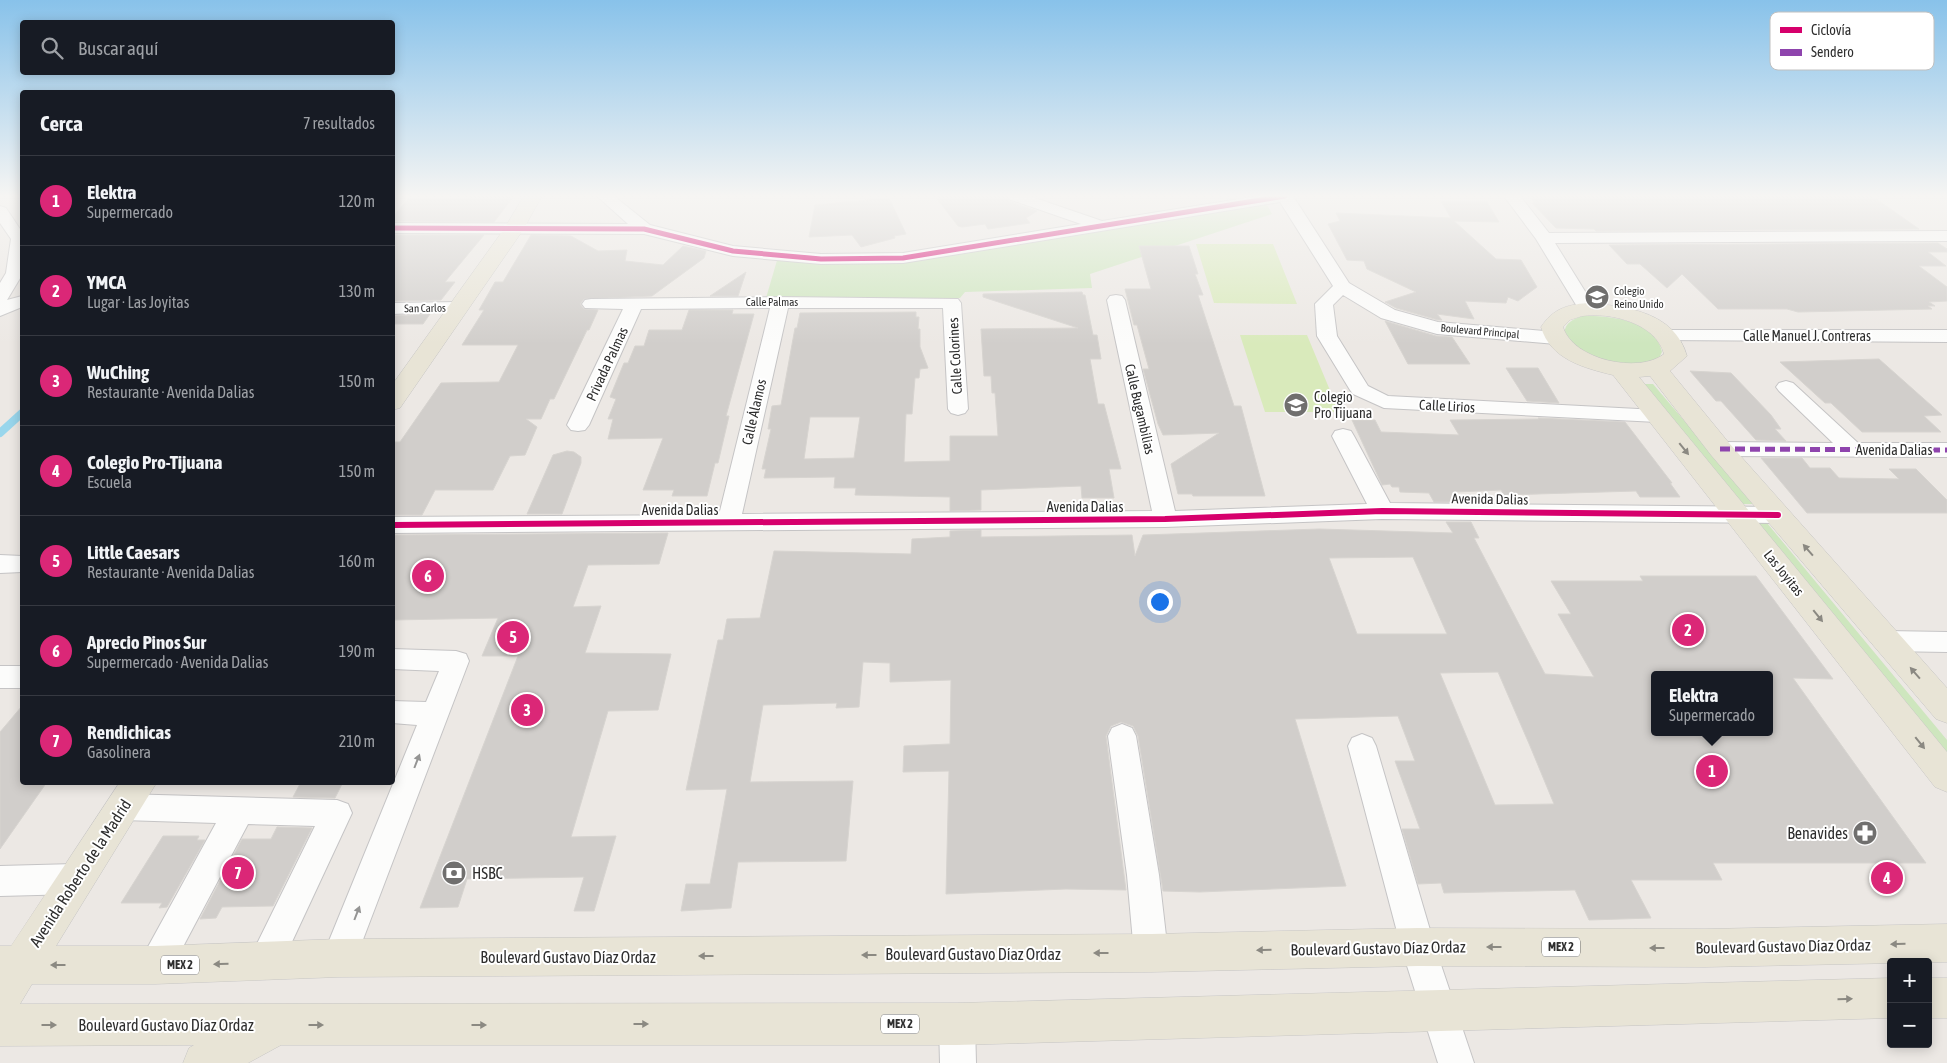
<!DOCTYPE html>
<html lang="es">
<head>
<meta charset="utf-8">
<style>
	:root { --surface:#171b24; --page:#242831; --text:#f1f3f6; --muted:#9ea1a6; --line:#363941; --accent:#db2777 }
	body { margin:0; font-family:"Asap Condensed",sans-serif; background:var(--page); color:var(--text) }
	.controls { position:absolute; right:15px; bottom:15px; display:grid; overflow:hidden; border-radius:5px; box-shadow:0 2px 12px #0003 }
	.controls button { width:45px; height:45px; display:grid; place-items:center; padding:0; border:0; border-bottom:1px solid var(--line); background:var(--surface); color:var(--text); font:25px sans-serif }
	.you { position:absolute; left:1159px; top:601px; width:18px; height:18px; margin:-12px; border:4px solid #fff; border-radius:50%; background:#1a73e8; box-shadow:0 0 0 8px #1a73e833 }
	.badge { display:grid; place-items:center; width:32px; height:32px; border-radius:50%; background:var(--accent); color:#fff; font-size:16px; font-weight:700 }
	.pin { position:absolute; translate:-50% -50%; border:2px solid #fff; box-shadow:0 1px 5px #0006 }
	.popup { position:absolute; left:1651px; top:671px; width:122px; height:65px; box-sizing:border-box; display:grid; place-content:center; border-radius:5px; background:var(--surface); filter:drop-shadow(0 1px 4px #0005); font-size:16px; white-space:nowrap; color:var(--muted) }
	.popup b { font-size:19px; color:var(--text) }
	.popup::after { content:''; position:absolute; left:50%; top:100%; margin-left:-10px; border:10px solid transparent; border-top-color:var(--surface) }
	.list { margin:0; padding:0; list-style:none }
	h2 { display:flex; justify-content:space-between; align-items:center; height:65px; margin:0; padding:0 20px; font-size:21px }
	h2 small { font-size:16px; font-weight:400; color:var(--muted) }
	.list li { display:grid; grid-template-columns:32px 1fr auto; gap:15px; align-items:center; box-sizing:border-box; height:90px; padding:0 20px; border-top:1px solid var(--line) }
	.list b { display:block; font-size:19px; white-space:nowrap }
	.list p { margin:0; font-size:16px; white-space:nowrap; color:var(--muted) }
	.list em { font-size:16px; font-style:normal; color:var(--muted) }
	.icon { flex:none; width:28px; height:28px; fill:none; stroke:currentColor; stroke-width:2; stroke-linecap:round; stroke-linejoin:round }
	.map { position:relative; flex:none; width:1947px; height:1063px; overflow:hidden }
	.search { position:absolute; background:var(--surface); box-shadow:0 2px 12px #0003; left:20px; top:20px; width:375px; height:55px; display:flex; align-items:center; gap:12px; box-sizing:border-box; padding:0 18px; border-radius:5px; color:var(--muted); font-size:19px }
	.panel { position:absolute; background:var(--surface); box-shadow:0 2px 12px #0003; left:20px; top:90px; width:375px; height:695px; border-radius:5px }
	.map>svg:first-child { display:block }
	.green { fill:#cee6be }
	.pitch { fill:#d9eabb }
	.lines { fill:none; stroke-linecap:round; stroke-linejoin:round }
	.stream { stroke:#99d6ec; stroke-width:8 }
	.building { fill:#d1cecb; stroke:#d7d4d0; fill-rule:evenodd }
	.minor-casing { stroke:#c5c4c5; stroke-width:2 }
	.major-casing { stroke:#c6c5c4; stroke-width:1 }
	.minor { fill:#fcfcfb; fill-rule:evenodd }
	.major { fill:#e8e4d6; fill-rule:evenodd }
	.quiet { stroke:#8e44ad; stroke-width:5; stroke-dasharray:10 5; stroke-linecap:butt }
	.cycleway-far1-casing { stroke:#fff; stroke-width:8 }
	.cycleway-casing { stroke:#fff; stroke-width:9 }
	.cycleway-far1 { stroke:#d6006c; stroke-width:5 }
	.cycleway { stroke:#d6006c; stroke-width:6 }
	.oneway { fill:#8b8982 }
	.oneway2 { fill:#959594 }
	.labels { text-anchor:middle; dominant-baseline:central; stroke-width:4; stroke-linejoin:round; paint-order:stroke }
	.far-poi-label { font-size:11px; fill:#2e2e2e; stroke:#fff; text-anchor:start }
	.far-street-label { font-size:11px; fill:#2e2e2e; stroke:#fff }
	.shield { fill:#fff; stroke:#6d6d6d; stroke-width:1 }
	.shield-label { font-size:12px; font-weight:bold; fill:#2e2e2e }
	.street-label { font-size:14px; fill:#2e2e2e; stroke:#fff }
	.poi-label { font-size:14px; fill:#2e2e2e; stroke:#fff; text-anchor:start }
	.near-poi-label { font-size:16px; fill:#2e2e2e; stroke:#fff; text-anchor:end }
	.near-street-label { font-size:16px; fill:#2e2e2e; stroke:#fff }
	.key { fill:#fff; stroke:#c0c0c0; stroke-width:1 }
	.key-label { font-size:14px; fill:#2e2e2e }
</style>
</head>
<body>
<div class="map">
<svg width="1947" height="1063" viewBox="0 0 1947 1063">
	<rect width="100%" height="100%" fill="#ece8e4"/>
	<path class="green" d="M1265 201 1272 214 1090 274 1092 288 965 292 960 298H766L778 257 898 258Z
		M1582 316C1608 315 1656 320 1662 352L1659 358 1638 365 1606 361 1578 349 1564 333C1566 322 1572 320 1582 316Z
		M1642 384H1653L1755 504H1742Z
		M1753 523H1767L1947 740V761Z"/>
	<path class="pitch" d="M1196 244H1273L1297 304 1214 303Z
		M1240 335H1307L1339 412H1265Z"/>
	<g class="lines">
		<path class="stream" d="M0 433 22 413"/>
	</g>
	<path class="building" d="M469 196H514L494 222 392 221V218L408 199H467Z
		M935 196H1005L1008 201 1037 211 1026 218 1030 223 988 229 985 224 962 227 958 226Z
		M1530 196H1872L1919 229 1596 231 1594 229 1556 228 1532 203H1535Z
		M889 198 906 234 894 236 895 238 861 247 852 235 809 237 815 205Z
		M1441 201 1487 202 1499 222 1454 221 1496 259 1521 260 1537 287 1518 301 1508 297 1506 303 1465 301 1474 319 1437 314 1442 320H1438L1396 308 1385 302 1416 292 1367 269 1364 261 1347 260 1328 224 1340 221 1336 213 1451 218Z
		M392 235H484L445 282H455L441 300 392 301Z
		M531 235 571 236 598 251 627 250 625 261 663 265 683 246 706 251 704 258 652 296 584 299 580 304 584 309 598 310 589 330H587L554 399H550L541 419H526L537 427 525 455 510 456 493 490H435L422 515H392V442H400L441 383 499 382 518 345H462L484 310H479L495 282H503Z
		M1938 243 1947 249V252H1928L1946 266H1919L1947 287V301L1929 302 1935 306H1928L1932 309 1798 312 1787 309H1718L1682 274 1667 288 1640 264H1627L1609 245Z
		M1139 246H1189L1198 274H1195L1203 295H1198L1234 406H1241L1265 496H1193L1192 494H1178L1171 464 1219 433 1163 435 1158 424 1143 369H1149L1137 325H1134L1125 289H1151Z
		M746 272 738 296H710Z
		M1082 292 1083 295H1085L1093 335H1097L1101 359H1090L1098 404H1104L1121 469H1109L1114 498H1082L1081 486 981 490V510L950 511V497L855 495 856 488H834L835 477 764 478 766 469H762L771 429H768L772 406 781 405 795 328H797L800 313 916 312V317H919L918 329H920V347L928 368 920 369 919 378H915L912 414H906L904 462 950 461V436H998L995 393H992L991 376H984L981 329 1078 328 983 297V294ZM810 417H860L854 458 804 459Z
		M689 310H733L732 314H754L726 416H729L718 463H715L707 496H672L674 490H643L663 438 608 439 613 419H608L616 399 610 397 624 363H628L635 346H644L649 330H682Z
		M430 314 423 324H392V316Z
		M1385 321 1436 336 1452 337 1470 364H1408Z
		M1879 359 1942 415 1924 416 1941 432H1862L1831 403H1825L1780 362Z
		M1506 368H1538L1559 403 1527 401Z
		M1690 371 1731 373 1771 415 1781 429H1775L1786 441 1756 440 1721 401H1716Z
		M1538 418 1625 422 1672 483H1670L1680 497H1640L1636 491 1504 495 1501 490 1456 492 1461 502H1434L1429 493 1400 492 1399 487H1392L1390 484 1382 485 1352 420H1375L1381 432 1459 435 1450 420 1539 419Z
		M567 451 574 452 581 457V463L562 514H527L553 455Z
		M1761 458H1802L1810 468H1830L1839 478 1899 479 1889 469H1916L1947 500V513H1807Z
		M1446 522H1471L1479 538H1474L1545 674 1594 677 1558 614H1571L1551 581H1643L1640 576H1756L1833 679 1793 678 1926 863H1713L1722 880H1631L1651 918 1589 920 1575 890 1444 893 1441 883 1418 884 1402 829H1420L1395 761H1415L1398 716 1295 719 1346 886 1200 892 1163 891 1138 736 1133 726 1121 722 1111 726 1106 736 1126 890 1066 889 946 894 949 771 903 772 904 746 950 744 951 680 890 682V663L863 662 859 707 836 708 837 703 763 705 750 782 853 781 846 861 738 862 731 908 681 911 686 884H710L727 789 686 790 718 640H723L727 619 760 618 774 551 911 554 912 539 950 537V531L981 530V537L1132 535 1135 556 1143 535 1319 529 1453 533ZM1413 557 1447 634H1357L1329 558ZM1498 672 1530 746 1554 804 1495 805 1440 673ZM1654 675H1770V732H1654Z
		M668 533 659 564 588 565 573 607 601 606 585 653 671 654 658 710 608 711 571 837 616 836 594 911H574L584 877 467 879 458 907 420 908 518 656H482L498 618 392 620V535Z
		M22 706V782H47L0 849V732Z
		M301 782H343L335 798 293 797Z
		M277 827 312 828 273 906 222 907 216 918 200 919 242 839H271Z
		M163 836H199L197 840H205L167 907 159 908 162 903H121Z"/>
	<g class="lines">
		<defs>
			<path id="minor" d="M597 196H614L650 225 733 246 821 254 903 253 1081 224 1009 199 1007 196H1029L1102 221 1258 196H1293L1349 283 1395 310 1438 322 1556 332 1563 334 1566 338 1563 342 1556 344 1437 334 1381 318 1343 295 1333 305 1337 336 1368 386 1388 396 1657 410 1664 412 1667 416 1664 420 1657 422 1384 408 1353 394 1350 390 1317 336 1315 304 1333 286 1280 202 903 263 821 264 733 256 644 234 392 233V223L628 224Z
				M1504 196H1520L1549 233 1947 231V241L1555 243 1596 309 1593 313H1581L1536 239Z
				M0 206 6 208 22 232V275L7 300 22 296V307L0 316V283L6 273 11 239 0 223Z
				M1116 295 1122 296 1125 300 1175 511 1367 504 1332 436 1335 431 1343 429 1351 431 1354 436 1390 503 1778 507 1786 509 1790 515 1786 521 1778 523 1382 519 1165 527 392 533V517L719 515 770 308 641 309 589 425 585 430 578 431 571 430 567 425 623 309 585 308 582 304 585 300 591 299 780 297 958 299 961 303 968 409 965 413 958 415 951 413 948 409 943 308H788L742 514 1152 511 1107 300 1110 296Z
				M458 302 464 303 467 307 464 311 392 314V303Z
				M1668 330H1947V342L1661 340 1658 336 1661 332Z
				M1786 381 1793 383 1858 443H1947V457L1720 456 1712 454 1709 449 1712 444 1720 442 1833 443 1779 391 1776 387 1779 383Z
				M0 555 22 556V572L0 573Z
				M1887 631 1947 632V652L1887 651 1878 648 1874 641 1878 634Z
				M392 649 456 651 466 654 469 661 356 958 351 970 339 975 327 970 322 958 417 725 392 723V701L426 702 439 671 392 669Z
				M0 666H22V688H0Z
				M1122 724 1132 728 1136 736 1159 875 1168 953 1163 965 1151 970 1139 965 1134 953 1127 875 1108 736 1112 728Z
				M1362 734 1372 738 1376 746 1435 947 1474 1063H1438L1401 947 1348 746 1352 738Z
				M123 794 337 800 348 804 352 813 277 974 265 979 253 974 248 962 315 826 248 824 167 977 155 982 143 977 138 965 216 823 123 820 112 816 108 807 112 798Z
				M75 864 86 869 91 879 86 889 75 894 0 896V866Z
				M957 1006 970 1011 975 1024 976 1063H940L939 1024 944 1011Z"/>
			<path id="major" d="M524 196H542L523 230 400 408 392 410V385L504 229Z
				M1587 303C1626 306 1675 312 1687 356L1670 371 1729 443 1947 688V723L1936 719 1711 455 1650 376 1639 377 1947 752V792L1935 787 1613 375C1584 368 1550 359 1541 327 1553 309 1566 305 1587 303ZM1582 316C1610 312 1656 323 1664 354 1639 374 1573 360 1563 327L1570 320Z
				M120 782H157L56 946H155L339 939 1151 934 1418 928 1705 929 1947 924V962L1705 967 1418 966 1151 972 339 977 155 984H32L20 1004 957 1003 1891 978V1018L957 1045H281L248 1063H183L189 1048 194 1045 0 1046V946H11Z
				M1928 978H1947V1018H1928Z"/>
		</defs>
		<use href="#minor" class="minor-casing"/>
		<use href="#major" class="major-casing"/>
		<use href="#minor" class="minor"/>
		<use href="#major" class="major"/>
		<path class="quiet" d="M1720 449 1947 450"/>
		<defs>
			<path id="cycleway-far1" d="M392 228 644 229 733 251 821 259 903 258 1285 196"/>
			<path id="cycleway" d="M392 525 1165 519 1382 511 1778 515"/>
		</defs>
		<use href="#cycleway-far1" class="cycleway-far1-casing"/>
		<use href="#cycleway" class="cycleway-casing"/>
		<use href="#cycleway-far1" class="cycleway-far1"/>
		<use href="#cycleway" class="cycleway"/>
	</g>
	<defs><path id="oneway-solid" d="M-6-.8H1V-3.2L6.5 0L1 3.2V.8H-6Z" transform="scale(1.25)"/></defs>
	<g class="oneway">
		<use href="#oneway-solid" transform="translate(1684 449) rotate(51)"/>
		<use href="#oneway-solid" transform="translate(1808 550) rotate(-131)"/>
		<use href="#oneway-solid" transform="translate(1818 616) rotate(51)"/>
		<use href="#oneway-solid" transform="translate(1915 673) rotate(-131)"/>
		<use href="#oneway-solid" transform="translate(1920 743) rotate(51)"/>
		<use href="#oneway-solid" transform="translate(1898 944) rotate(179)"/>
		<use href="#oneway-solid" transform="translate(1494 947) rotate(-180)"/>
		<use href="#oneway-solid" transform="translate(1657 948) rotate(-180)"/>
		<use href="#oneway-solid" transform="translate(1264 950) rotate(179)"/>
		<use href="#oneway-solid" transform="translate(1101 953) rotate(180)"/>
		<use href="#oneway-solid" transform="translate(869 955) rotate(180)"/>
		<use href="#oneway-solid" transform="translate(706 956) rotate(180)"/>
		<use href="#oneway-solid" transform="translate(221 964) rotate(179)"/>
		<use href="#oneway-solid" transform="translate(58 965) rotate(-180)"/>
		<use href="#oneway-solid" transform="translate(1845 999) rotate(-1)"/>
		<use href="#oneway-solid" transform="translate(641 1024)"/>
		<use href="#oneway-solid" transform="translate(49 1025)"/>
		<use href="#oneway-solid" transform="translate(316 1025)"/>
		<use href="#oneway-solid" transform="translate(479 1025)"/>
	</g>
	<g class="oneway2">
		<use href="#oneway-solid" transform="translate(417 761) rotate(-69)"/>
		<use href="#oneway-solid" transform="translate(357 913) rotate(-69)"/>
	</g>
	<linearGradient id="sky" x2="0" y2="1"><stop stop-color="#88c2ea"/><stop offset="0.57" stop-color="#f6f5f3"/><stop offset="1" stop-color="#f6f5f3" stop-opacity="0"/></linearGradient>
	<rect width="1947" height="344" fill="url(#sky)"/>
	<defs>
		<symbol id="school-disc" viewBox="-11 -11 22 22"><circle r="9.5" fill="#706f6e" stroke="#fff"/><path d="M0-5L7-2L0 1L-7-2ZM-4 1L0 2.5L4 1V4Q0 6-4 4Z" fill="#fff"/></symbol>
		<symbol id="pharmacy-disc" viewBox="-11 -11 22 22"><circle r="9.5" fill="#706f6e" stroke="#fff"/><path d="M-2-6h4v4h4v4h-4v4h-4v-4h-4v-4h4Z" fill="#fff"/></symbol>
		<symbol id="bank-disc" viewBox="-11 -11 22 22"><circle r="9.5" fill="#706f6e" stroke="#fff"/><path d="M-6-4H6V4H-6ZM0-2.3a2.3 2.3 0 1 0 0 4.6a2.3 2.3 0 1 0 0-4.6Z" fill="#fff"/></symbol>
	</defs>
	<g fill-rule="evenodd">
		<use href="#school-disc" x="1583" y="283" width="28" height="28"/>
		<use href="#school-disc" x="1282" y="391" width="28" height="28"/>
		<use href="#pharmacy-disc" x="1851" y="819" width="28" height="28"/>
		<use href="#bank-disc" x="440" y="859" width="28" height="28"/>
	</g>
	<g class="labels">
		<g class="far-poi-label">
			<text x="1614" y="291">Colegio<tspan x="1614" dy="13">Reino Unido</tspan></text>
		</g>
		<g class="far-street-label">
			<text x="772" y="302">Calle Palmas</text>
			<text transform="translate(425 308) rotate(-1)">San Carlos</text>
			<text transform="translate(1480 331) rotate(5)">Boulevard Principal</text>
		</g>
		<g class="shield">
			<rect x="1542" y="937.5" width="38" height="19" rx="4"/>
			<rect x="161" y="955.5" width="38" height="19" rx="4"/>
			<rect x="881" y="1014.5" width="38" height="19" rx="4"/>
		</g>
		<g class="shield-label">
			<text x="1561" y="947">MEX 2</text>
			<text x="180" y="965">MEX 2</text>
			<text x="900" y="1024">MEX 2</text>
		</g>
		<g class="street-label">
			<text x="1807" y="336">Calle Manuel J. Contreras</text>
			<text transform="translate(955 356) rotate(-93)">Calle Colorines</text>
			<text transform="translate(607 364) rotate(-65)">Privada Palmas</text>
			<text transform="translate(1447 406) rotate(3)">Calle Lirios</text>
			<text transform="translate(1140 409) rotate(77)">Calle Bugambilias</text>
			<text transform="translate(754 412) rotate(-77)">Calle Álamos</text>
			<text x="1894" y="450">Avenida Dalias</text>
			<text transform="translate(1490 499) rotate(1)">Avenida Dalias</text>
			<text x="1085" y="507">Avenida Dalias</text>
			<text x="680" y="510">Avenida Dalias</text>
			<text transform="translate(1784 573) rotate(51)">Las Joyitas</text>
		</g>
		<g class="poi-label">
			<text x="1314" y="397">Colegio<tspan x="1314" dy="16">Pro Tijuana</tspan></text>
		</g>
		<g class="near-poi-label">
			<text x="1848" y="833">Benavides</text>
			<text x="472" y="873" text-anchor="start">HSBC</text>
		</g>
		<g class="near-street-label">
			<text transform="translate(80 873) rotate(-57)">Avenida Roberto de la Madrid</text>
			<text transform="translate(1783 946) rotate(-1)">Boulevard Gustavo Díaz Ordaz</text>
			<text transform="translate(1378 948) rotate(-1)">Boulevard Gustavo Díaz Ordaz</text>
			<text x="973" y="954">Boulevard Gustavo Díaz Ordaz</text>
			<text x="568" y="957">Boulevard Gustavo Díaz Ordaz</text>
			<text x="166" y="1025">Boulevard Gustavo Díaz Ordaz</text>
		</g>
	</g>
	<rect x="1770" y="12" width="164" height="58" rx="8" class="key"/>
	<rect x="1780" y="27" width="22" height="6" fill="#d6006c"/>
	<rect x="1780" y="49" width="22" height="7" fill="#8e44ad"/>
	<g class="key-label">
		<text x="1811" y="35">Ciclovía</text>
		<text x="1811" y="57">Sendero</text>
	</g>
</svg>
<div class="controls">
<button>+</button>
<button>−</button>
</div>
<div class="you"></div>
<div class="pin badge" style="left:1712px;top:771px">1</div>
<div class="popup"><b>Elektra</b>Supermercado</div>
<div class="pin badge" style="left:1688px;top:630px">2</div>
<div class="pin badge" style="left:527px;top:710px">3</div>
<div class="pin badge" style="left:1887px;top:878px">4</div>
<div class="pin badge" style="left:513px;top:637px">5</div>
<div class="pin badge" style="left:428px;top:576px">6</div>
<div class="pin badge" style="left:238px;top:873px">7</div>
<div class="search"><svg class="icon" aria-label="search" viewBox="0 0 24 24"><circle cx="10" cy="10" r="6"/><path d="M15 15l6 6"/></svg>Buscar aquí</div>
<section class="panel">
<h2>Cerca<small>7 resultados</small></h2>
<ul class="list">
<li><span class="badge">1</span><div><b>Elektra</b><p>Supermercado</p></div><em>120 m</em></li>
<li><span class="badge">2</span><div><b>YMCA</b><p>Lugar · Las Joyitas</p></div><em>130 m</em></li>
<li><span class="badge">3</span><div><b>WuChing</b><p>Restaurante · Avenida Dalias</p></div><em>150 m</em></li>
<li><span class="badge">4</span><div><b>Colegio Pro-Tijuana</b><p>Escuela</p></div><em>150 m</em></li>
<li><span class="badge">5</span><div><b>Little Caesars</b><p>Restaurante · Avenida Dalias</p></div><em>160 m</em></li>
<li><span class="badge">6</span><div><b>Aprecio Pinos Sur</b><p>Supermercado · Avenida Dalias</p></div><em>190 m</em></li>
<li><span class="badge">7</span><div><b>Rendichicas</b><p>Gasolinera</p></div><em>210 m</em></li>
</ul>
</section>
</div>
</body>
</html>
